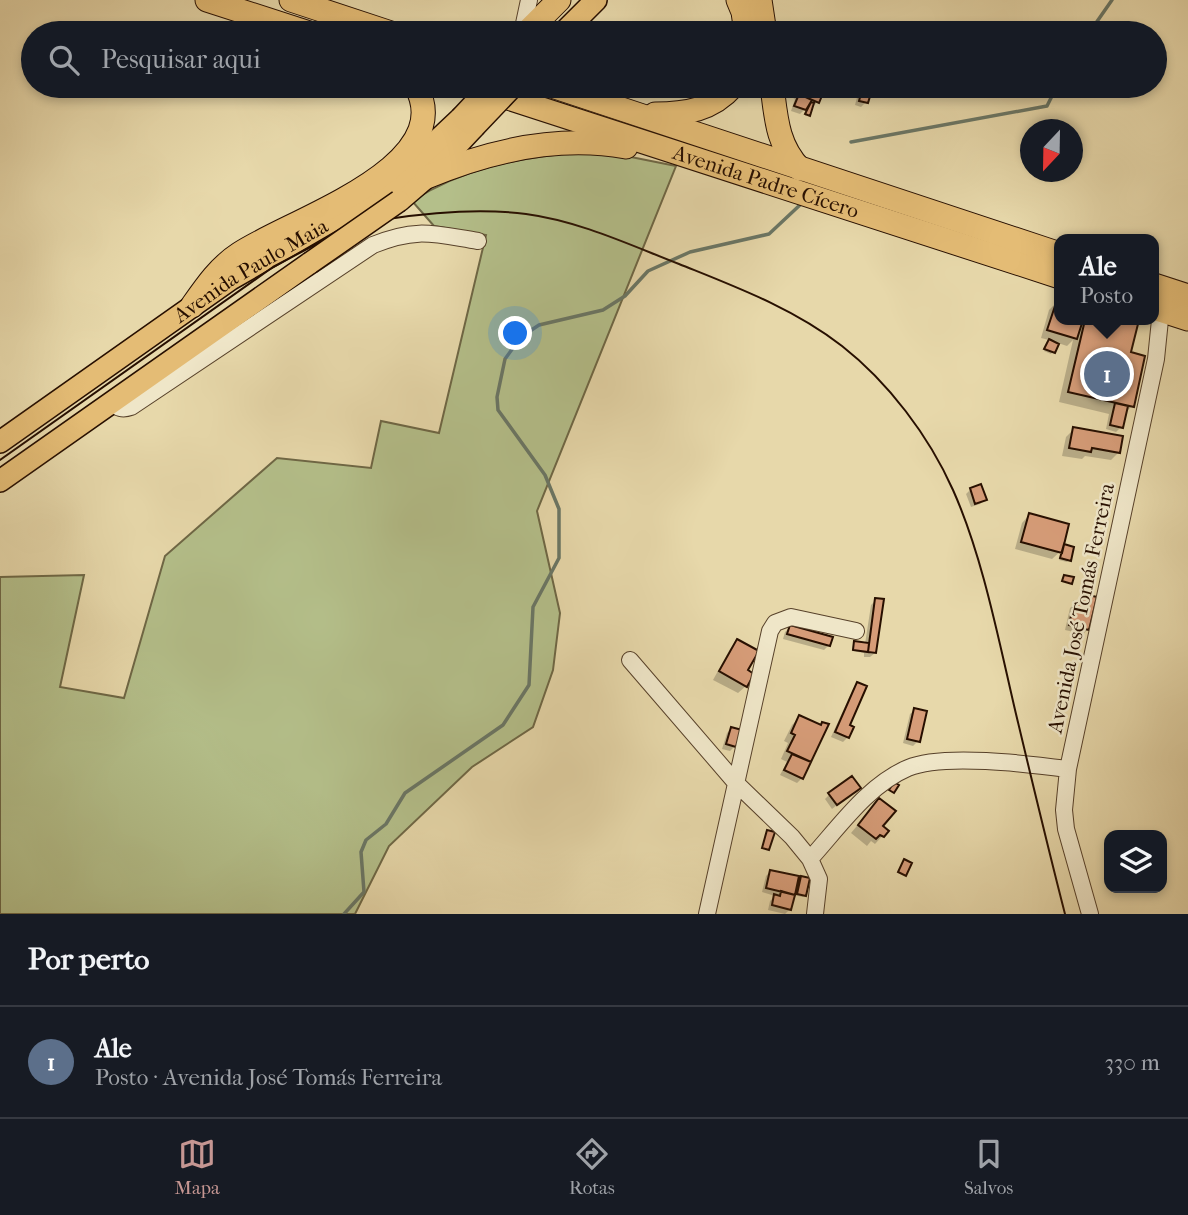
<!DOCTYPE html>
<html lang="pt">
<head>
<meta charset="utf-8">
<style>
	:root { --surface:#171b24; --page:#20242c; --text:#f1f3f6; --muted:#9ea1a6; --line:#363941; --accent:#c59692 }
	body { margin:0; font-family:"IM FELL French Canon",serif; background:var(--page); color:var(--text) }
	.controls { position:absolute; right:21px; bottom:21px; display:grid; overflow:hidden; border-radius:14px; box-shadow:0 4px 10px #0003 }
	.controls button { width:63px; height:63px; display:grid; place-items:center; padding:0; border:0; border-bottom:2px solid var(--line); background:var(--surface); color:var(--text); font:35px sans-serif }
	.compass { position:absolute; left:1020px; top:119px; width:63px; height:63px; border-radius:50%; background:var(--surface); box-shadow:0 4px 10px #0003; rotate:202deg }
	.you { position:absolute; left:516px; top:334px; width:24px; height:24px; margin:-18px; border:5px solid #fff; border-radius:50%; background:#1a73e8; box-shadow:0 0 0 10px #1a73e833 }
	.badge { display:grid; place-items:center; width:46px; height:46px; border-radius:50%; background:var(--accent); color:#fff; font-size:23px; font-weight:700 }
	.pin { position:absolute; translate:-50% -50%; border:4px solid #fff; box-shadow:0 2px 7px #0006 }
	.popup { position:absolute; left:1054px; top:234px; width:105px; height:91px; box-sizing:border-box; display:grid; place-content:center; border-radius:14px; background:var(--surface); filter:drop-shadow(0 2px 5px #0005); font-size:23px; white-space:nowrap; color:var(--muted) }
	.popup b { font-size:26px; color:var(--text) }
	.popup::after { content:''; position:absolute; left:50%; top:100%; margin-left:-14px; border:14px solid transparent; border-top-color:var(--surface) }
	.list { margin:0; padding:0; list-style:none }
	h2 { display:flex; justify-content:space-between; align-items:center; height:91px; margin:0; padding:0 28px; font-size:30px }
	h2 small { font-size:23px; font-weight:400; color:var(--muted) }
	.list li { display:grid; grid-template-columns:46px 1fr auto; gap:21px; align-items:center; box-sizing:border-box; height:112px; padding:0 28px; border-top:2px solid var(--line) }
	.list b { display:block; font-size:26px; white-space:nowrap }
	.list p { margin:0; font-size:23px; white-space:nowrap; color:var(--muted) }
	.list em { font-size:23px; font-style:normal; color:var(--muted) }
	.icon { flex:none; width:38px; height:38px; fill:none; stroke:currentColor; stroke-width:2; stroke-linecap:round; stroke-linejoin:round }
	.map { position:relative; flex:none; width:1188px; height:914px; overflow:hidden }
	.search { position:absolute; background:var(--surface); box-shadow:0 4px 10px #0003; left:21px; right:21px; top:21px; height:77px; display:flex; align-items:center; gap:18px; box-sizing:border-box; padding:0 24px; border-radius:38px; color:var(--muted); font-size:26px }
	.sheet { height:203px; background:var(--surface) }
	nav { display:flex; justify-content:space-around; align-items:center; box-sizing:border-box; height:98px; border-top:2px solid var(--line); background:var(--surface); font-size:19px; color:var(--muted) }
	nav a { display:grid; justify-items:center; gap:4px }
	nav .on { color:var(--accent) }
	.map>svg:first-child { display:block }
	.green { fill:#b4bf8a; stroke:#6e6745; stroke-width:2 }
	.shadow { fill:#0003 }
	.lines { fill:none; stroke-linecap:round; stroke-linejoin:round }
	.stream { stroke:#6a7665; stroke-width:3.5 }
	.building { fill:#d69c78; stroke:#270f00; stroke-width:2 }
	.minor-casing { stroke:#57412a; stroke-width:18 }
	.major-casing { stroke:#270f00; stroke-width:24 }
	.highway-casing { stroke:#270f00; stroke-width:25 }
	.minor { stroke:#efe6c8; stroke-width:16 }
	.major { stroke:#e4bc75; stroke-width:21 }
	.highway { stroke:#e4bc75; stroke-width:23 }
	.tram { stroke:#270f00; stroke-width:2 }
	.major-bridge-casing { stroke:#270f00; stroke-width:24; stroke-linecap:butt }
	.major-bridge { stroke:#e4bc75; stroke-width:21 }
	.labels { text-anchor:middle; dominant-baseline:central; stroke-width:5; stroke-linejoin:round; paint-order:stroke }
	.street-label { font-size:21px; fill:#270f00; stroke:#efe6c8 }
</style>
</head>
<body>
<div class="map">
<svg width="1188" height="914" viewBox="0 0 1188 914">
	<rect width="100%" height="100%" fill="#e7d8aa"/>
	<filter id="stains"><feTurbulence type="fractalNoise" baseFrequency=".00286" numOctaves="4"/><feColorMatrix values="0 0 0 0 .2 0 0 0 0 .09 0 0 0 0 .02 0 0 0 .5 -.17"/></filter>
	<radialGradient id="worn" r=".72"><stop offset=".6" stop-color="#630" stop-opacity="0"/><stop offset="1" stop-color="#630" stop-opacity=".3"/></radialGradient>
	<path class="green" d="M574 153H611L676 166 537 511 560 613 553 670 533 727 472 767 389 846 355 914H0V577L84 575 60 687 124 698 165 556 277 458 371 468 381 421 439 433 486 235 434 226 412 201C462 169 516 158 574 153Z"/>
	<path class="shadow" d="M796 86H815L823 89 817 102 806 116H805L809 105 800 114 791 111 795 99 791 97Z
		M860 86H871L866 102 861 107 855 105Z
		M1057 302 1060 320H1111L1136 325 1129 354 1132 406 1124 414 1121 427 1116 432 1106 429 1109 414 1059 402 1073 340 1067 346 1058 343 1051 354 1044 351 1049 340 1041 338 1049 310Z
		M1074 429 1118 453 1111 460 1085 456 1082 459 1062 456 1066 437Z
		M971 489 985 499 980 504 971 507 966 494Z
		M1029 515 1062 545 1069 560 1067 562 1059 560 1062 550 1052 559 1015 549 1022 523Z
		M1085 596 1088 629 1083 634 1065 630 1070 608 1075 604 1079 605Z
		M876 600 875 653 870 657H864V653L852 651 853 645 855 643 865 644 871 605Z
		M790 627 829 645 824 650 783 639 785 632Z
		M737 641 746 671V686L738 693 713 680 730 649Z
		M858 684 847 726 848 737 843 742 831 737 853 689Z
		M915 710 918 741 913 746 903 743 910 714Z
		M800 717 820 726 826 725 802 778 797 783 780 775 787 762 781 759 788 743 784 741 792 725Z
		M732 728 735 746 730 751 722 749 727 733Z
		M859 788 832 809 825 799 829 795Z
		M872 808 881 827 887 831 875 844 871 841 867 846 851 833Z
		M770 872 795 885 802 878 805 895 803 897 793 895 790 909 785 914 768 910 770 901 775 896 762 892 766 876Z"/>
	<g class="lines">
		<path class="stream" d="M1089 33 1112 0
			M851 142 1047 106 1057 86
			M344 914 364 892 361 852 366 840 386 824 405 793 503 725 529 685 533 607 559 558V509L545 475 498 410 497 397 505 359 521 337 539 325 603 310 625 296 648 271 690 252 769 234 801 204"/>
	</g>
	<path class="building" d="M797 86H819L825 88 819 103 794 92Z
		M863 86H873L868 103 859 101Z
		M799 94 812 100 806 110 794 106Z
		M811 102 814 103 810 116 805 114Z
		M1057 300 1060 301V320H1083L1077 339 1047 330Z
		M1085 320H1119L1138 324 1131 352 1145 356 1134 407 1068 392Z
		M1049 339 1059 344 1055 353 1044 349Z
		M1115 403 1128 406 1123 428 1110 425Z
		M1073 427 1123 436 1120 453 1092 448 1091 452 1069 448Z
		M981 484 987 500 975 504 970 488Z
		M1029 513 1069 524 1062 553 1021 542Z
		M1064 544 1074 547 1071 561 1060 558Z
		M1064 575 1074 577 1072 584 1062 581Z
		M1084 594 1097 597 1089 630 1069 625 1074 602 1082 604Z
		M875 598 884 599 876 653 868 652Z
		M790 625 833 637 830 646 787 634Z
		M737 639 759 651 748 670 754 674 747 687 719 671Z
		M854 641 869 643 868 652 853 650Z
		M857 682 867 686 850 725 854 727 849 738 835 732Z
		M914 708 927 711 920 742 907 739Z
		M799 715 821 725 822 722 829 724 811 762 787 751 795 735 791 733Z
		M731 727 742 730 736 747 726 744Z
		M792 754 811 762 803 779 784 770Z
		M852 776 861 788 837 805 828 793Z
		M894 782 899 785 894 793 889 790Z
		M879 798 896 811 883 826 889 831 884 837 880 835 876 839 858 825Z
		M767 830 775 832 769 850 762 848Z
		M904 859 912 863 906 876 898 872Z
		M770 870 799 876 795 895 766 888Z
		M801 876 810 878 806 896 797 894Z
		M781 891 795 895 791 910 772 905 774 894 780 896Z"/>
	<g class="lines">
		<defs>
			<path id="minor" d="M522 33 529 0
				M112 403C118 408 122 410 131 407L373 245C417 227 434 234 478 241
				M630 660 736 783 792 837 810 859 819 879 815 914
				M810 859C839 827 868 785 908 768 942 753 1029 764 1068 769
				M707 914 770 631 775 623 791 617 856 631
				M1090 914 1066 829 1064 810 1068 769 1156 359 1161 310"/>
			<g id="major">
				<path d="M563 33 596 0"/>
				<path d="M399 201 427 177 474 127"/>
				<path id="s1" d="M0 442 231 279 359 205 391 184 461 118"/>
				<path d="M0 481 310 263"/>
			</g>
			<g id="highway">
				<path d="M207 0 309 33"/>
				<path d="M291 0 391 33"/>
				<path d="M738 0 743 12 746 33"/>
				<path d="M760 0 765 33"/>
				<path d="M526 33 559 0"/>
				<path id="s2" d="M471 86 1060 277"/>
				<path d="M552 86 1060 254"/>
				<path d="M772 86C776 117 777 145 800 169"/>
				<path d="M655 114C686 114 712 110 733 86"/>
				<path d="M427 177C489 151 559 135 626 147"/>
				<path d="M1154 285 1188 296"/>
				<path d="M192 306C206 286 219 267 239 254 289 220 460 168 416 86"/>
				<path d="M1154 308 1188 319"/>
			</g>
		</defs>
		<use href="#minor" class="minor-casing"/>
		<use href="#major" class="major-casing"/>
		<use href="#highway" class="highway-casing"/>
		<use href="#minor" class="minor"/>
		<use href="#major" class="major"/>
		<use href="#highway" class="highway"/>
		<path class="tram" d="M388 219C434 212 480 208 526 214 579 221 630 245 679 264 736 287 793 308 842 346 888 382 929 436 953 490 983 557 999 642 1016 714 1032 781 1048 848 1065 914
			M0 460 273 267 326 239"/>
		<defs>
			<path id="major-bridge" d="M461 118 491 86
				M474 127 513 86
				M310 263 399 201"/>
		</defs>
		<use href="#major-bridge" class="major-bridge-casing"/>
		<use href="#major-bridge" class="major-bridge"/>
	</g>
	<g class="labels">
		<g class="street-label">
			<text stroke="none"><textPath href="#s2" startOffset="310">Avenida Padre Cícero</textPath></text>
			<text stroke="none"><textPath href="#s1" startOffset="304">Avenida Paulo Maia</textPath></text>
			<text transform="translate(1081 608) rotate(-78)">Avenida José Tomás Ferreira</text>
		</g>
	</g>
	<rect width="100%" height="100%" filter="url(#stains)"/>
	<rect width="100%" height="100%" fill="url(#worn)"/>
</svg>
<div class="controls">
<button><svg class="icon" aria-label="layers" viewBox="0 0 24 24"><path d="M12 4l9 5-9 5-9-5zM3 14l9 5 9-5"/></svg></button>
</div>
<svg class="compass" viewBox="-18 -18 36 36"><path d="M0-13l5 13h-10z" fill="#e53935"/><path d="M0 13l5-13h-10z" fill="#9ea1a6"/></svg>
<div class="you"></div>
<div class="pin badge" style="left:1107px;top:374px;background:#5c6f8a">1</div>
<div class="popup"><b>Ale</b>Posto</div>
<div class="search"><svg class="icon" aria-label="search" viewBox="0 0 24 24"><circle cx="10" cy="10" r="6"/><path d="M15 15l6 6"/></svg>Pesquisar aqui</div>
</div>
<section class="sheet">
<h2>Por perto<small></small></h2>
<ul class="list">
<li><span class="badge" style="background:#5c6f8a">1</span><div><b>Ale</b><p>Posto · Avenida José Tomás Ferreira</p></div><em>330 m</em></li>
</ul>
</section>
<nav>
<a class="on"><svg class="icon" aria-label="map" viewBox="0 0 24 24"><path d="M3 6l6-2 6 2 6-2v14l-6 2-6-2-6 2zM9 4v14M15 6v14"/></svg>Mapa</a>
<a><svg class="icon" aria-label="directions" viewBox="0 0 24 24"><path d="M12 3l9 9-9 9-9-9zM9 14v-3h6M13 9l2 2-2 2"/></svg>Rotas</a>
<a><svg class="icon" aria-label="saved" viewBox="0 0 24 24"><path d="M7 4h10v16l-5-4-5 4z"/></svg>Salvos</a>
</nav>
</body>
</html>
